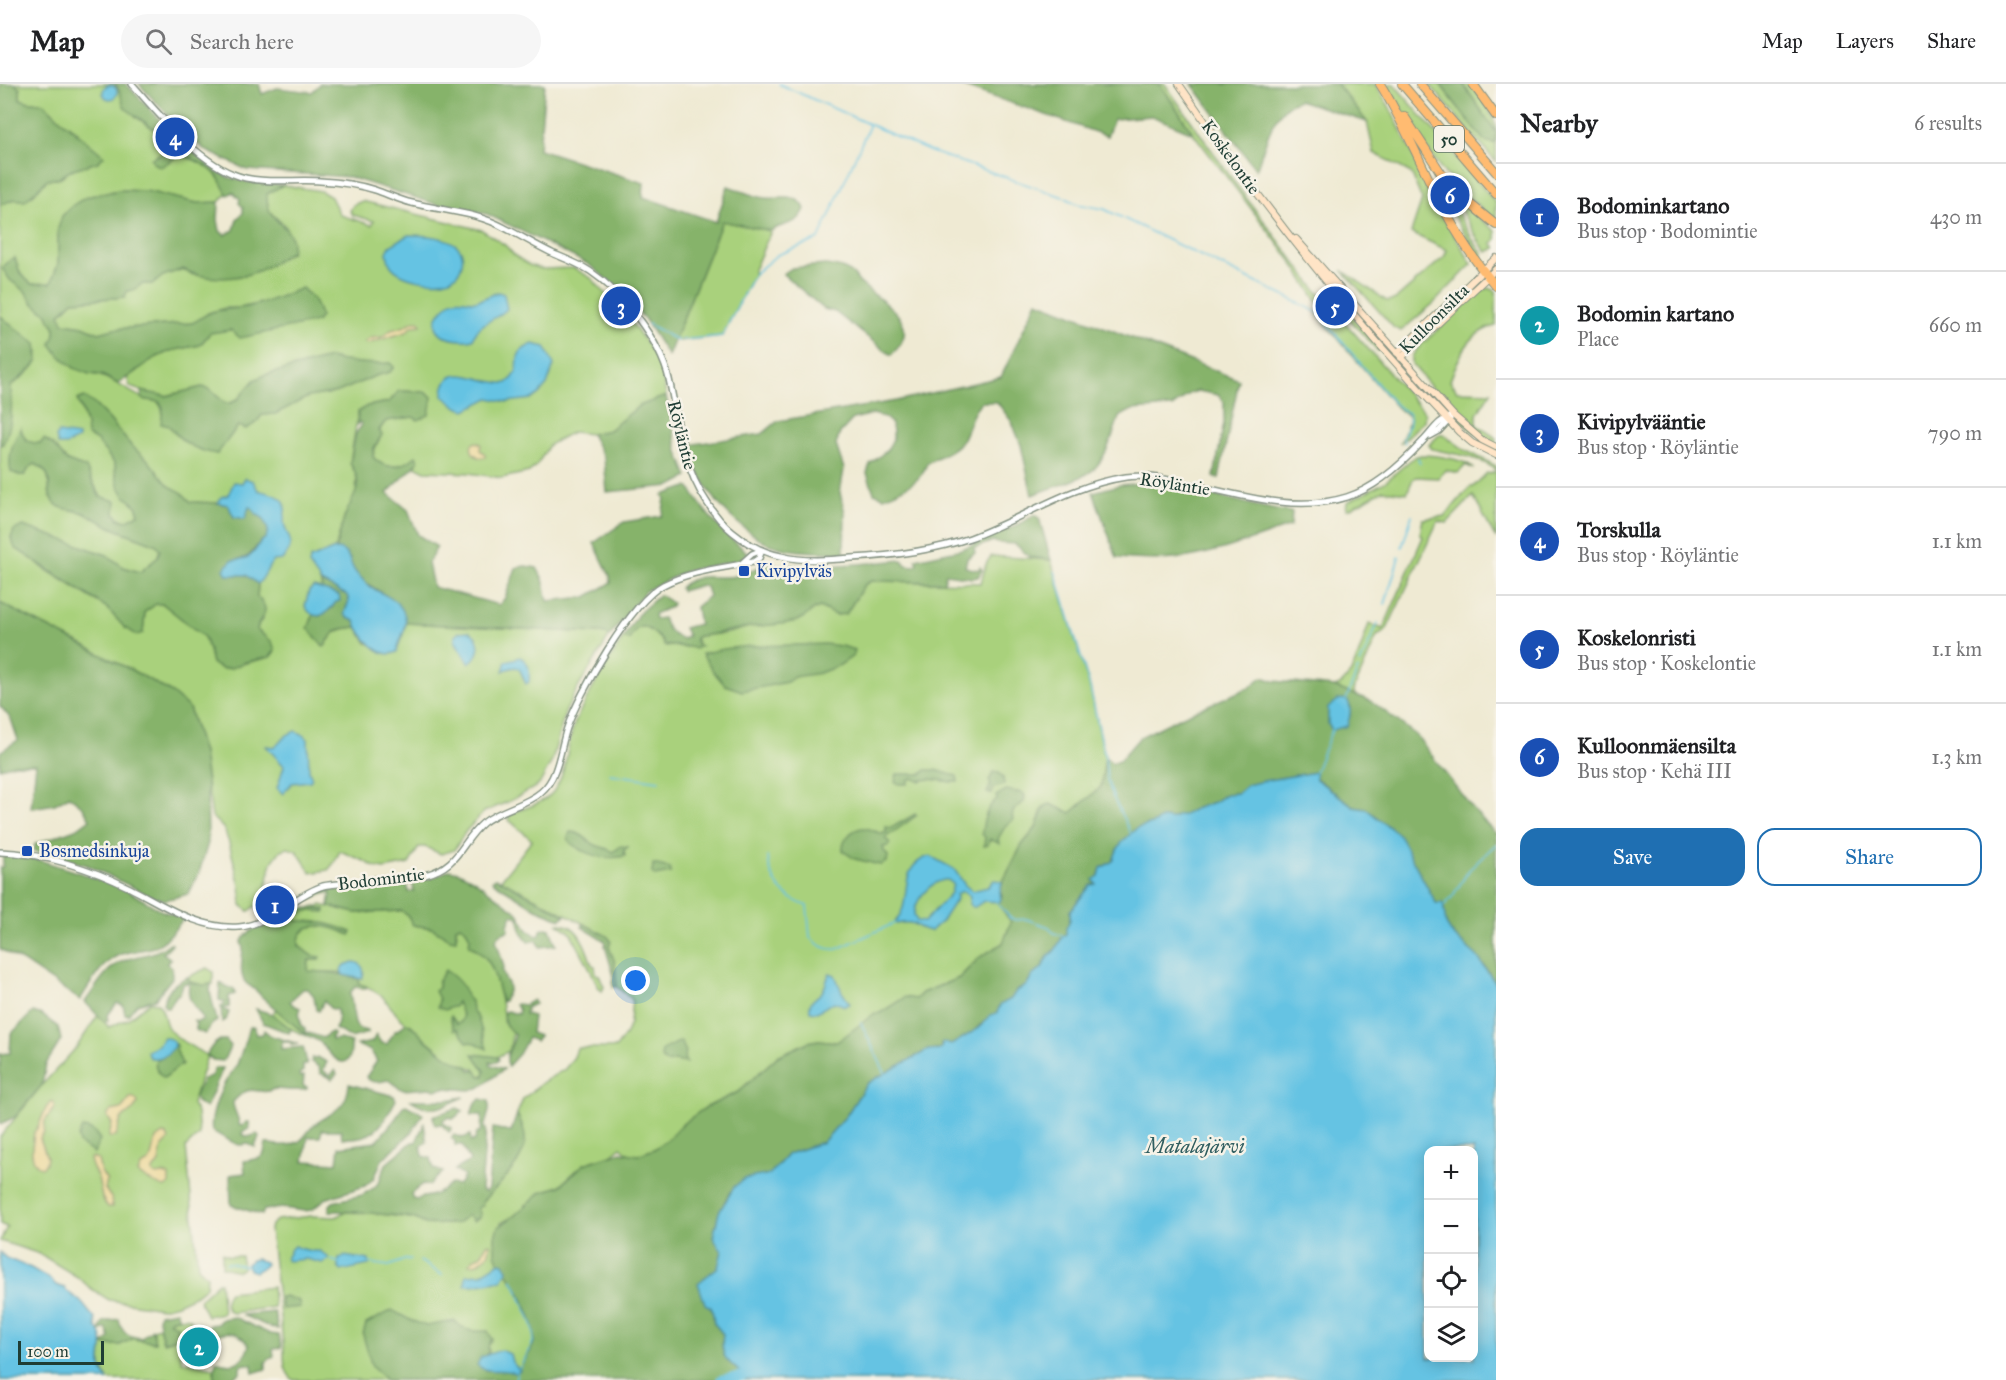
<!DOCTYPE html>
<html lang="en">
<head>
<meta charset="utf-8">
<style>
	:root { --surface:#fff; --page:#f6f6f6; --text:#202124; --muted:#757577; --line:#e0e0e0; --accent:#1f6fb2 }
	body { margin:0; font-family:"IM FELL Great Primer",serif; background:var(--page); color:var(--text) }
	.controls { position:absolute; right:18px; bottom:18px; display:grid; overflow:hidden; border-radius:12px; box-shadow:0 3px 15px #0003 }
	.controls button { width:54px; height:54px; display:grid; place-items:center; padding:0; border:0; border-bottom:2px solid var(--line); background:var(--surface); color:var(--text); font:30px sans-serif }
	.scale { position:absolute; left:18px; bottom:15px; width:86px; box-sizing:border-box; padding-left:6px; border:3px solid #1f3d34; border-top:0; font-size:16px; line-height:21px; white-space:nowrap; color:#1f3d34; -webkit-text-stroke:4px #f7f3e8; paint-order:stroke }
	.you { position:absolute; left:636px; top:897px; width:21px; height:21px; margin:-15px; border:4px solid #fff; border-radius:50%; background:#1a73e8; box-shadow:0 0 0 9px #1a73e833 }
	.badge { display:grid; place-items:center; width:39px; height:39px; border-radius:50%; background:var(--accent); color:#fff; font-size:20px; font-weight:700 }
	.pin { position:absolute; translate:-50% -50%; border:3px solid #fff; box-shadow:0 2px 6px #0006 }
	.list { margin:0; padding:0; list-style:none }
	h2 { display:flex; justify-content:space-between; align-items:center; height:78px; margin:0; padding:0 24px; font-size:26px }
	h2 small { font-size:20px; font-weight:400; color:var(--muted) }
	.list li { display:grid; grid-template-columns:39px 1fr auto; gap:18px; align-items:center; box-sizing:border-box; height:108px; padding:0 24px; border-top:2px solid var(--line) }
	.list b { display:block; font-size:22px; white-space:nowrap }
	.list p { margin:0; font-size:20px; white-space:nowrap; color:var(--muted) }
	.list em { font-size:20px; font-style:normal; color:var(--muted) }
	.actions { display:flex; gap:12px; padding:18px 24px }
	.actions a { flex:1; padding:14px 0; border:2px solid var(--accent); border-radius:18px; text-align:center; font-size:21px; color:var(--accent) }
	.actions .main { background:var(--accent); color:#fff }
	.icon { flex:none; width:33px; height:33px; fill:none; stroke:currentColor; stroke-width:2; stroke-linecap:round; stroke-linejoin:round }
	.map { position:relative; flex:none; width:1496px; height:1296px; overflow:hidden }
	header { display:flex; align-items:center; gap:36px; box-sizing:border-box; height:84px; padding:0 30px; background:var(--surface); border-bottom:2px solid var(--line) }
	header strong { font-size:28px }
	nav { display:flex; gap:33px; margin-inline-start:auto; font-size:21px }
	.search { width:420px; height:54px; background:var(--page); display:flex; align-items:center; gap:15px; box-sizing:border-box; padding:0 21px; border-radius:33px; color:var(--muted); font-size:22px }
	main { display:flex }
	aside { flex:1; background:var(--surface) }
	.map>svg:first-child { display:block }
	.green { fill:#a9d17b; stroke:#648758; stroke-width:1.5; fill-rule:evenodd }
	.forest { fill:#86b36b; stroke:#527850; stroke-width:1.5; fill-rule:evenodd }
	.sand { fill:#eeda9e; stroke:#868c69; stroke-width:1.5 }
	.water { fill:#65c3e3; stroke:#42808c; stroke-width:1.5; fill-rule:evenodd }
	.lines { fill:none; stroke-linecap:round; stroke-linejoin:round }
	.stream { stroke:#65c3e3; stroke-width:1.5 }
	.river { stroke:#65c3e3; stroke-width:10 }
	.tertiary-casing { stroke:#879484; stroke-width:8 }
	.secondary-casing { stroke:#879484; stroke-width:8 }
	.trunk-casing { stroke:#879484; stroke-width:10 }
	.tertiary { stroke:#fff; stroke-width:5 }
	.secondary { stroke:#ffe4c6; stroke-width:6 }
	.trunk { stroke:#ffbb71; stroke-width:8 }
	.transit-dot { fill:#1a4fb4; stroke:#f7f3e8; stroke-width:2 }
	.labels { text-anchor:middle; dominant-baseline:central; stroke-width:5; stroke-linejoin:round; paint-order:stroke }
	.shield { fill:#f7f3e8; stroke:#60746a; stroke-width:1.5 }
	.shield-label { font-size:16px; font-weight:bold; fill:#1f3d34 }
	.street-label { font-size:18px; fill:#1f3d34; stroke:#f7f3e8 }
	.transit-label { font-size:18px; fill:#164399; stroke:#f7f3e8; text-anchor:start }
	.water-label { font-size:20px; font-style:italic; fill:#305e60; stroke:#f7f3e8 }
</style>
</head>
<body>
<header>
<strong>Map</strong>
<div class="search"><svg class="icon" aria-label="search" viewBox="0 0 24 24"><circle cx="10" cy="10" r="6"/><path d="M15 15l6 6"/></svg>Search here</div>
<nav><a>Map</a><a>Layers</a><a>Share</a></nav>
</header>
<main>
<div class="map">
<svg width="1496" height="1296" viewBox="0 0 1496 1296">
	<rect width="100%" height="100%" fill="#f7f3e8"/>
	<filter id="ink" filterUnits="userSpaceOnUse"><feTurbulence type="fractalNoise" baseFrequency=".0167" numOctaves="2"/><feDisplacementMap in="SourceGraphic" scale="12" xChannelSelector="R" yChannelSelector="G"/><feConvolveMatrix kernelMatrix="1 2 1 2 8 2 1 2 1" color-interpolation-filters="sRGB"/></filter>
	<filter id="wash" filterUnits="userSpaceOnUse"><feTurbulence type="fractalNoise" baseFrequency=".008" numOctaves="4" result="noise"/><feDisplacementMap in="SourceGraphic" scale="24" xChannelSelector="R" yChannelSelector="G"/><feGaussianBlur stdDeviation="1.35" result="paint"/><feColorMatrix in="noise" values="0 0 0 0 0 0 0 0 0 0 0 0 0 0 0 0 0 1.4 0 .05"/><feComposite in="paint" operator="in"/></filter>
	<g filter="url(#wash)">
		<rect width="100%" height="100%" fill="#efead3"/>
		<path class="green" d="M15 0H115L136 33 170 56C167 66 161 70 152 74L169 78 177 72C201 74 219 88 227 110L219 118 197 119 146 107 119 106 86 113 58 145V180L51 199 31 200 20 189 15 174 10 196 25 207 33 219 46 229 55 244V251L89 290C116 292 132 315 158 318 163 324 162 329 166 336 177 357 194 366 217 370L238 342 256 339 262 331 275 330 308 313 338 308 375 292 390 288 389 279 372 281 347 279 329 274 265 291 254 297 238 315 231 319H225L209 305 202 303 166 312 149 310 130 303 127 294 153 275 170 267 200 261 210 249 221 246 316 238 273 216 239 224H225L208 229 202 235 192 239 114 245 99 249 83 242 63 239 60 230 73 217 124 213 127 207 133 206 142 200H153L162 192 183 185 193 191 257 187 291 168 286 143 269 127 266 110 283 101 321 107 331 113 340 131 372 141 374 137 353 131 350 127 353 121 362 117 482 146 505 161 515 172 529 181 542 185 574 184 591 194 629 235 654 270 662 288 666 312 639 322 609 346 591 350 572 348 549 361 537 381 529 388 502 394 469 389 425 387 415 382 418 377C399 377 390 391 373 373 374 366 376 363 378 357 381 346 377 348 386 337L413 333 427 308 399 307 389 318 367 322 358 328 350 379 357 391 356 412 345 431 335 465 310 475C314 486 321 495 322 506L314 503 309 507 305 522 309 528 314 530 311 536 326 561C334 545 340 545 357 543L367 559 397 567C399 557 405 549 406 539L598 549 608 550 609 553 576 607 565 629 552 677 539 701 510 717 484 728 466 747 454 766 441 770 425 763H419L409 780 384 785 375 783 362 776 340 767 334 779 328 786 311 789 297 767 288 764 281 766 272 778 263 817 249 827 242 822 240 802 229 759 224 745 212 733 203 669 189 624 172 609 141 591 0 519V362L3 360 12 319 11 302C23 292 39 284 38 267L0 231V121L7 117 33 111 47 96 59 94 73 85 84 81 78 48 60 35 44 19 29 18 20 15V5ZM79 319 94 320 109 335 133 364 147 375 169 402 181 408 191 418 218 419 258 500 257 513 263 519V535L258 540 257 546 272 558 275 567 270 573 222 585 212 579 209 566 204 553 163 520H156L145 528 143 549 125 544 106 523 43 484 11 454 14 447 23 442 107 471 123 483 140 488 157 474 160 466 157 461C143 455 127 450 113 444 103 439 94 433 84 429 76 425 64 427 57 421 40 409 60 392 35 380L29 384 25 391H19L21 345 25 355 35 360 41 359 44 355 52 360 67 377 86 384C93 399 109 433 126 437L139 430C136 417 131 419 124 410 118 402 115 390 115 380L97 357 88 351C87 339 82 331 79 319Z
			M1160 0H1165L1235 99 1317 207 1425 329 1424 337 1400 360 1410 335 1408 331 1399 326 1317 230 1322 225 1292 178 1193 49Z
			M1337 0H1375L1389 22 1446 138 1472 180 1434 219 1401 247 1394 244 1342 186 1387 217 1396 215 1444 173 1447 166 1411 149 1422 116 1411 89 1374 69 1367 38Z
			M1386 0H1394L1496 119V137L1454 101 1436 78Z
			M1429 0H1440L1482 54 1486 58 1496 59V78Z
			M1463 0H1469C1480 12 1496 31 1496 48Z
			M1420 67 1443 101 1442 104C1458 124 1466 150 1483 170L1479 174 1450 126Z
			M1460 119 1496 147V156L1492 159 1496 164 1487 168 1480 159 1458 121Z
			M722 137 771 147 753 188 754 190 722 252 678 257 675 255Z
			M1489 204 1496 207V242C1469 247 1458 274 1450 297L1457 307 1491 308 1477 330V341L1496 354V361C1461 346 1436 308 1412 280V272L1420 262 1480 207Z
			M1339 221 1348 227 1381 266 1378 267 1338 223Z
			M1440 350H1443L1465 366 1496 382V386C1479 372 1453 370 1432 365L1429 361Z
			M1421 371C1434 371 1467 375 1474 385L1466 381 1458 389 1445 386 1439 394 1416 393 1413 395 1407 409 1383 406 1351 424 1346 425 1347 418 1385 398 1414 373Z
			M1496 387V455L1473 412 1447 439 1438 437 1386 547 1377 552 1355 603 1354 608 1358 613 1334 603C1352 602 1363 556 1369 540L1383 545 1423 453 1420 450 1423 435 1445 432 1469 404 1474 402 1487 389 1489 390Z
			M991 472 1051 476 1090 603 1105 673 1101 703 1071 729 1050 720 1043 723 1036 744 1022 761 1002 799 1011 838 1003 859 980 873 959 894 922 909 916 915 905 914 837 958 819 956 808 958 778 972 738 1008 705 1024 681 1041 670 1054 654 1065 638 1071H630L621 1063 611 1071 584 1080 559 1102 541 1108 514 1132 501 1139 495 1170 514 1198 534 1243V1258L519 1285 511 1278V1275L494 1278 473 1248 462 1244 452 1296H293C284 1287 284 1279 284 1267L270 1145 271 1141 277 1136 312 1132 336 1133 344 1128 371 1129 417 1135 425 1140H452L478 1124 486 1111 496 1104 517 1079 524 1064 523 1043 517 1030 523 1015 543 998 565 985 574 973 577 964H616L626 950 630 939 632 915 617 903 615 879 609 863 611 857 607 852 501 796 532 756 509 736 508 730C522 725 543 720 553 708 568 688 566 661 575 638 588 609 607 581 623 554L629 555C637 540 643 539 655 550 660 555 662 556 665 562L690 563 698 561 695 554 699 552 728 549 753 542 758 543 820 523 835 531 846 530 864 501 871 497 981 499 986 480Z
			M321 821 356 829 402 827 408 832 413 841 432 844 450 855 457 851 456 843 460 841 466 845 470 854 469 861C476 865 483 869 488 876 495 885 504 926 503 938L513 948 509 967 497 973 474 971 485 987 484 991 480 992 475 985 454 978 428 957 411 941 406 939 398 932 382 912 366 902 359 900 339 888H308L309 876H320V873C314 873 311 872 306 868 289 855 304 847 316 838L297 837 294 833 310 824Z
			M557 839C561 840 567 841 571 843 582 850 588 869 592 881L595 882 596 890 599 891 604 903 602 907 599 904 586 877 570 848Z
			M207 884 213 888V900L203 901 190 898 188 893Z
			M150 918 158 919C165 927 163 933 167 942 174 955 194 963 207 972L192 1020 197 1029 199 1051 186 1063 198 1183 207 1192 206 1203 196 1211 177 1220 162 1224 109 1216 90 1204 79 1194 40 1170 0 1157 7 1143 0 1140V1053L42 1001 76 964 98 931 109 943 128 935Z
			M276 925 307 952 291 945 272 930Z
			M222 1169 229 1172H241L243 1184 238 1187 222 1183Z
			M218 1198H220L223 1229 207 1232 199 1216Z
			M272 1203 274 1223 232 1229C224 1225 223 1215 229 1208Z
			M186 1233 191 1235 192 1242 188 1254 183 1256 185 1264 179 1265 182 1277 214 1284V1294L220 1296H108L101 1282 102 1261H120L132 1255 155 1257 152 1245 159 1243 163 1258 177 1254V1242L169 1239 172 1235Z"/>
		<path class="forest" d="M0 0H15L20 5V15L29 18 44 19 60 35 104 72 98 78 73 85 59 94 47 96 25 117 15 115 0 121Z
			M115 0H126L183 60 227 93 248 98 283 101 267 110C267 114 267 121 269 125 275 142 297 143 291 168 280 174 269 183 258 187 236 196 203 197 183 185L163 192 153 200H142L133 206 127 207 125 213 73 217 60 230 63 239 83 242 99 249 114 245 192 239C199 236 205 230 212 228 222 225 230 225 240 224 261 221 282 212 302 204L314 216 321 233 316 238 240 254 231 246 210 249 200 261 170 267 153 275 118 300 102 291 89 290 74 284 59 271 51 260 55 251V244L46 229 33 219 25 207 10 196 2 184 11 175 15 174 20 189 31 200 51 199 58 180V145L62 132 73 121 86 113 119 106 146 107 197 119 219 118 218 136 220 147 225 151 234 146 237 135 243 129V123L239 119 240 115 233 108 228 111 227 110 217 91 206 82 189 73 177 72 161 83 153 79 152 74C161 70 167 66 170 56L125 24 118 4Z
			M139 0H259L262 10 277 4 312 8 320 0H545L539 65 644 99 643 113 716 138 728 102C740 106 753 113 766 114 780 116 798 108 805 125 797 143 786 137 771 147L722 137 668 272 644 234 613 200 588 180 487 130 439 121 349 93 247 86 205 66 180 44Z
			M956 0H1160L1193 49 1152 32 1114 35 1107 52Z
			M1192 0H1337L1367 38 1299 16C1272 24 1265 63 1256 86Z
			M1440 0H1463L1496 48V59L1486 58 1482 54Z
			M825 181C833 182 842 183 848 187 853 189 855 192 858 197 861 201 868 205 872 209 895 226 921 244 891 271L835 228 824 225 783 190 792 184Z
			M1037 217 1239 296 1219 394 1214 393 1224 339V318L1218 311 1198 307 1191 309 1172 323 1132 326 1119 333C1113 350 1107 372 1094 385 1084 395 1047 405 1032 411L1021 361 1012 338 997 318H981C970 329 970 343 962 356 954 368 938 372 927 379 921 400 902 405 884 413L874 409 867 389 870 380 887 366 893 355V347L891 339 884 333 873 330 853 335 840 349 836 361 844 385 840 409 845 429 844 469C818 468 790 469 766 459 760 456 753 450 747 446 717 425 699 396 687 361L762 350 778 337 896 317 1001 293Z
			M0 232 36 260 38 276 33 283 11 302C12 318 13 351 0 362Z
			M329 274C350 279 368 281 390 279L394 283 390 288 375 292 338 308 308 313 275 330 262 331 256 339 246 345 238 342 217 370C194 366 183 359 169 342L161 340 163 324 159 318 142 315 141 307 166 312 202 303 209 305 225 319H231L238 315 254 296 265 291Z
			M399 307 427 308 432 313 429 331 418 336 413 333 386 337 379 346 382 351 374 364 373 373C386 387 402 384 416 372L418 377 415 382 387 409 408 426 418 451 437 463 428 479 433 503 499 521 505 514 516 484 525 482 537 484 543 495 548 517 586 513 611 499 610 492 594 459 624 438 662 432 665 415 663 411 687 403 690 404C706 432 723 448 748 469L742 474 735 477 688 486 645 507 609 553 607 550 598 549 406 539C397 504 355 506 350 475L335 465C339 455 341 443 345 432 353 409 366 405 350 379L356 349 362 341 360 338 357 341 358 328 367 322 389 318Z
			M666 312 678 368 688 393 671 402 607 408 604 374 591 350 609 346 639 322Z
			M84 313 94 320 109 335 133 364 147 375 169 402 181 408 191 418 218 419 228 421 234 433 246 429 249 423H252L256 430 263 434 268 446 266 454C254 460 254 474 239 475L237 490 246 491 258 500 257 513C274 528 259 531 257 546L272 558 275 567 270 573 246 578 231 584 222 585 216 582 212 579 209 566 204 553 163 520H156L145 528 143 549 137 551 125 544 106 523 15 464 11 454 14 446 23 442 107 471 123 483 140 488 157 474 160 466 157 461C143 455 128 450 113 444 103 439 94 433 84 429 76 425 64 427 57 421 40 409 61 392 35 380L29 384 25 391H19L11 388C7 372 13 357 21 343 22 355 29 360 41 359L44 355 52 360 67 377 86 384 99 412 116 417 115 429 119 435 126 437 139 430C137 419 132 419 125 412 118 405 115 390 115 380L97 357 87 351C87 340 83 326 77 316Z
			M1142 399C1173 403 1203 408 1233 416 1254 421 1270 426 1292 428L1291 442C1253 455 1214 471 1174 475 1155 477 1136 475 1117 474L1093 408 1120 401Z
			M1034 431 1039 434 1051 476 1030 473 1015 460 998 459 993 457 974 464 975 469 967 474 965 483 978 486 980 483 982 486 978 493 972 494 946 490 944 498 871 497 864 501 846 530 835 531 820 523C810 526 806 534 797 537 782 541 766 541 750 543 733 546 717 550 699 552L695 554V557L697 561 701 562 695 565 690 563 664 561C662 555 660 555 655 550 643 539 637 540 629 556L623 554 639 529 660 511 672 519 671 523 654 530 655 535 663 534C667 546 672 551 683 555L688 552 684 544 699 540 696 523 709 512 706 503 702 501 681 507 680 504C697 486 716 496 736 492 747 490 756 482 767 481 781 480 795 482 809 482 840 482 872 479 902 476L906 481 913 482 918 480 916 475 962 465 1022 439Z
			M321 498 347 511 349 517 346 524 348 534 355 537 357 543C333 545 337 545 324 563L308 544 314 530 319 532 332 524 339 511 322 506Z
			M0 519 141 591 172 609 189 624 203 669 207 701 208 759 199 789 188 810 165 816 153 813 87 781 34 767 35 760 78 744 90 735 83 723 69 712 55 720 31 724 36 680H15L0 684V668L18 656 11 635 0 622Z
			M824 560 842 562 855 566 853 572 840 581 820 589 794 593 787 598 742 607 725 601 713 587 702 570C733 559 790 562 824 560Z
			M1262 593 1274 597 1334 603 1371 617 1416 651 1472 724 1496 750V900C1490 891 1485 881 1477 873 1463 857 1442 849 1444 824L1436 819 1399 751 1365 724 1353 722 1316 694 1315 688 1279 694 1248 701 1238 709 1226 710 1214 718 1194 725 1184 732 1178 731 1171 735 1163 734 1152 740 1137 744 1122 758 1117 766 1113 777 1101 784 1096 800 1091 801 1070 827V836L1066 850 1063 852 1055 866 1047 874 1042 884 1032 892 1026 902 1016 907 1011 915 1000 921 997 929 980 941 973 948 951 961 941 960V965L928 966 867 999 846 1032 823 1058 788 1070 770 1090 734 1103C723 1118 716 1135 713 1153L722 1167 712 1224 714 1239 723 1250C719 1281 732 1275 746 1296H386L372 1283 363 1251 366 1240 392 1226 410 1236 426 1242 455 1237C465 1248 474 1248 488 1247L492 1255 488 1263 489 1268 486 1270 485 1286H507L515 1289 519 1287C522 1277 532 1268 534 1258 538 1240 518 1203 507 1189L508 1186 500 1178H499L495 1170V1152L498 1143 514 1132 541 1108 560 1102 584 1080 621 1068 638 1071 654 1065 670 1054 681 1041 705 1024 738 1008 778 972 808 958 819 956 837 958 875 929H880L905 913 916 915 922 909 959 894 980 873 1003 859 1011 838 996 817 1002 812 1000 807 1002 799 1022 761 1036 744 1044 723 1050 720 1071 729 1101 703 1105 673 1112 679 1119 677 1140 653 1183 632 1250 603ZM1350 622V632L1329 635 1328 629Z
			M926 686H935L957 692 958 698C943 699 933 692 919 697L912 694 908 696V700H899L895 698 897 690H922Z
			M993 688 999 689 1003 693 1004 701 993 704 992 710 987 709 991 700 989 697Z
			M1006 706 1023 709 1025 712 1024 718C1018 724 1010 725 1013 736L1006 741 998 755 1000 760 990 755 988 761 984 762 985 753 982 750C983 736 986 723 997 715L996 712Z
			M915 730 917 731 885 754 890 759 888 762 883 763 884 767 888 772C888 778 885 780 880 781L855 775 843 767C842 756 852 744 864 744 869 744 876 748 882 750L886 748V743L891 744Z
			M570 748C583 748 587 758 598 762 604 764 607 764 613 768L621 762 628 763 624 766 625 772C607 776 593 773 578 764 573 761 570 760 568 754Z
			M3 772 33 774 86 791 123 804 162 827 184 834C175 845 166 859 153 863 140 868 124 866 112 875 98 885 89 902 80 916L22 877 0 865V784L3 782Z
			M653 780 670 784 671 789 655 792 652 789Z
			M449 786 459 788 474 796 518 829 528 846 537 852 540 851 541 846 546 844 550 845 556 861 540 863 537 856 528 858 522 850 518 833 512 831 508 841 509 846 499 851 496 856 504 883 502 885 505 895 508 899 509 905 504 917 502 918C492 890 497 877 469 861L470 854 466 845 460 841 456 843V856L450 855 432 844 413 841 408 832 402 827 356 829 329 822 331 808 320 811 300 822V824L325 825V828C314 827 301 825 294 834L297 837C315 836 335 841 352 848L350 851C334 843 297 832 299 862L312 872 321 873 320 876H309L308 887C327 888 342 889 359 895V900L366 902V905L355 903 350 909 355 940 359 945 368 947V949L351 954 335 945 338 939 337 926 330 924 324 917 319 927 316 926 314 912 308 905H303L290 917 293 921 300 924 299 933 301 938 300 940 305 945V948L323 954 331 948 334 950 331 953 332 956 340 955 351 959C351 965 352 978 342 978 335 977 325 965 321 959 317 955 310 954 305 950 290 938 275 925 261 912 257 906 252 904 246 899 238 891 243 872 243 862L241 859C246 847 256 845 266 839 282 830 296 817 313 810 342 797 376 803 406 798L409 808 414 807 412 798 432 794Z
			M495 794 505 798 565 831 561 835 536 825 492 797Z
			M584 840 607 852 611 857 609 863 615 879 617 903H613V889L605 862V857L582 843Z
			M170 859 172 860 163 869 171 875 167 879 172 884V894L155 915 137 920 128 931 125 930 123 921 117 919 107 932 108 937H103L85 918C95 905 104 887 119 879 138 869 152 874 170 859Z
			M445 886C454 892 465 902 466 912L471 917 472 927 478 934 487 965 476 959 467 958 457 945 454 946 450 933 451 932 457 940 461 938 463 933 457 918 454 923H452L445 926 438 923 439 915 435 907 439 904 438 898Z
			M188 893 190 898 203 901 211 900 210 908 217 937 212 940 205 950 196 946V941L194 937 198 938 203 935C196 921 186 919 189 900L186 899 183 900 180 909 176 912 168 924 165 923 163 919C167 905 175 898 188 893Z
			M220 899 234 906 235 910 229 912V923L223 924 224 926 229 928 226 936 222 938 221 922 224 921 225 918 219 916Z
			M533 916 535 920 527 923 525 930 533 932 531 949 539 952 536 957 528 954 519 970 508 982C504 971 513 962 515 951 507 943 503 941 504 928L507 927 518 930 519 926 515 921 517 920 525 921Z
			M256 925 272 930 291 945 289 949 263 939Z
			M33 928 42 931 58 943 61 956 46 980 42 1001 15 1033 0 1040V970L10 969 11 950Z
			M406 939C415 942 421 951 428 958 440 968 452 977 467 982L470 986 477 987 480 992H484L485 987 473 970 497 973 499 975 497 978H490L491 981 504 985 479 1004 470 1006 444 1004 435 1006 431 1004 403 1006 388 996C380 998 372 1000 366 993L377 977 371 967 357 961 372 958 376 951 381 959 387 960 395 947 399 945Z
			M249 943H254L256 951 263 950 264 946 271 952 299 960 291 961V958H282L281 965 303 963 307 979V981H303V987L299 990 300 993 304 992 303 1002 307 1003V1005C295 1008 286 1005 274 1005 257 1014 253 995 233 1018 233 1027 239 1032 239 1041L243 1042 246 1038H249V1045L243 1047 242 1050 248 1053 257 1050 259 1052 255 1063 248 1060 240 1061 236 1060 212 1047C209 1035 220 1005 228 994 231 988 236 985 238 978 242 967 246 955 249 943Z
			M220 956H226L231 962 223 977 213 976 207 972C209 964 213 960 220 956Z
			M681 957 686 968 684 973 686 979 675 977 667 979 661 974 662 966Z
			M174 959 177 961 176 965 182 980 164 994C157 988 154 984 156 975L161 974 174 962Z
			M317 973 327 978 323 986 330 992 335 986 337 990 332 995 320 989 319 983 311 978 312 974 315 975Z
			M215 984H223L206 1024 196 1018 195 1012 203 995 211 992Z
			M349 1000 394 1012 396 1016C381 1042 376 1056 342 1054L341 1046H322L320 1053H308L304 1077 337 1079 339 1063 376 1058 396 1034 403 1022 406 1021 423 1030 412 1048 382 1076 374 1094 365 1102 325 1115 312 1126 304 1127 283 1124 264 1126 262 1131 231 1121 230 1091 245 1089 244 1077 260 1074 264 1070 266 1059C277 1061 287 1063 298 1058 305 1055 308 1046 314 1041 331 1028 347 1026 349 1000Z
			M464 1013C442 1023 433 1031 411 1016H446Z
			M480 1015 489 1017V1027L484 1044 486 1045 481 1106 485 1108 488 1105 493 1044 511 1048 517 1030C521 1038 526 1048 525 1057 524 1074 509 1090 498 1102 492 1108 486 1112 482 1119L483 1121 478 1124 481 1132 473 1137 468 1131 458 1139C452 1140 430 1141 426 1140 419 1138 416 1134 408 1133 382 1130 356 1127 329 1127L330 1121 333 1118 362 1111 374 1104 379 1098 386 1080 412 1058H416L424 1040 427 1058 421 1062 423 1072 431 1074 434 1085 443 1088 429 1101 423 1100 411 1110 413 1115 417 1116 421 1113C433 1113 441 1108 451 1100L458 1101 462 1097 464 1092 455 1086 470 1077 462 1061H455V1057L451 1054 454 1051 463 1054 470 1051 471 1058 475 1056 476 1050 481 1047 482 1031H471L474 1022Z
			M457 1024 463 1027 453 1035 449 1033 443 1036V1039L452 1044 449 1048 441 1040 435 1041 433 1032Z
			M82 1044C91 1045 96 1048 100 1056L94 1069 79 1060 78 1053Z
			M285 1212 299 1217 300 1223 282 1225 280 1213Z
			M176 1227 179 1234 172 1235 169 1238 177 1241V1254L163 1258 158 1235 159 1230Z
			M274 1228 278 1245 272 1244 242 1231Z
			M234 1233 270 1250 279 1251 281 1264 273 1265 274 1272 266 1278V1285L253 1289 252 1281 245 1280 240 1283V1289L232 1294V1296H220L214 1294 216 1277C233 1283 243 1280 249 1262 241 1248 228 1245 213 1253L209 1245V1241L217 1240 222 1235Z
			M119 1235C121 1249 128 1252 141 1254L152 1245 155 1258 132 1255 120 1261H102L110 1254 106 1244 99 1247 103 1238Z"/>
		<path class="sand" d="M414 237H419L421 241 412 242 406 248 367 260 365 258 371 254 382 253 391 246 403 243Z
			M476 358 481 360 480 366 485 370V373L482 374C476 373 469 368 472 360Z
			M131 1013 136 1015 138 1019 134 1025 121 1035 116 1052 110 1054 109 1052 112 1040 107 1032 111 1027 121 1025Z
			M52 1017 54 1019 55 1023 45 1037 44 1048 40 1054 47 1073 46 1079 43 1083 38 1082C28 1072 33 1061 34 1048 43 1039 41 1026 52 1017Z
			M163 1050 167 1051 169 1056 162 1063 159 1078 152 1088 156 1091 164 1090 169 1092V1100L165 1103C159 1102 141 1093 138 1089L141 1082 149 1078C154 1068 152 1054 163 1050Z
			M92 1073 98 1076 101 1088 107 1097 105 1105 112 1115V1123H108C100 1114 101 1105 98 1094 95 1088 91 1083 90 1075Z
			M487 1160H490C491 1172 480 1181 469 1180L473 1175 481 1171Z"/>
		<path class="water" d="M103 8a7 7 0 1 1 14 0a7 7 0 1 1-14 0Z
			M408 151C425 151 468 152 462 179 461 185 457 192 452 194 436 202 401 195 391 182 388 178 388 173 387 168L390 162Z
			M498 208 504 210 507 225C494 238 480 236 473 255 454 260 422 249 442 226 445 223 449 219 452 217 460 213 468 218 476 217 483 215 491 211 498 208Z
			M533 260 545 263 554 281 547 301 539 310 532 315 507 318 489 314 466 326 459 324 443 312C443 272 486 302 507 299 509 296 513 295 514 292 523 277 509 270 533 260Z
			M59 349 78 352V355L66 361H58L56 352Z
			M245 394 253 397 258 406C266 409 279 410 284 418 287 424 284 430 284 437 284 453 300 456 282 476L273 477C267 484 265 493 258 500L246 491H227L224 485 232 476C237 475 244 476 248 473 257 469 256 459 266 454L268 446 263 434 256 430 252 424 249 423 245 435 234 433 228 421 218 419 221 413 228 411 234 398 242 399Z
			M335 465C352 465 348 482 358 491 362 494 365 499 368 501 379 510 396 513 403 527 411 542 399 553 397 568 380 577 360 551 355 537L348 534 344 530 349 517 347 511 321 498 309 481 310 475Z
			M314 503 339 511 340 517 336 518C327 530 315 540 305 522L309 507Z
			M469 547C483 555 481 571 469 579L455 557V552L459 548Z
			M520 573C530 579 530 586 529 598L526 600C519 586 522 578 503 587L506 577Z
			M1343 615 1348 617C1352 625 1350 634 1347 642L1332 646 1328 640V624L1338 616Z
			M295 647 302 650 308 655 309 687 312 694 310 697 292 699 283 710 277 704 284 682 266 662 275 663 287 651Z
			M1315 688 1316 695 1353 722 1365 724 1399 751 1436 819H1443L1446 840 1453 851 1477 872 1496 900V1296H746C732 1275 719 1281 723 1250L714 1239 712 1224 705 1220 698 1199 718 1183 722 1167 713 1153 719 1128 734 1103 744 1095 770 1090 788 1070 823 1058 846 1032 867 999 928 966 941 965 942 958 951 961C963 954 985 942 990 931L997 929 1000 921 1011 915 1016 907 1026 902 1032 892 1042 884 1047 874 1055 866 1063 852 1066 850V844L1070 836V827L1091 801 1096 800 1093 796 1099 792 1101 784 1113 777 1117 766 1122 758 1137 744 1152 740 1163 734 1171 735 1178 731H1184L1194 725 1214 718 1226 710 1238 709 1247 701 1263 697ZM1474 1066V1274H1428V1066Z
			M930 772 954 785 965 801 972 807 988 803 994 796 1001 797 1002 799 1000 807 1001 816 999 818 984 817 975 823H972L969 820 970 812 963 807 956 810 957 814 942 837 931 847C913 845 919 835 896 840L895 838C915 817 894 783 930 772ZM944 796H948L953 800 951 809 924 838 917 837 914 831C915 816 929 799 944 796Z
			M353 878C362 878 366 887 362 895L343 891 341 886 345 881Z
			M830 889 835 891 842 908 850 920 845 922 834 918 817 928 810 927C808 916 816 915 822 908 826 903 826 895 830 889Z
			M164 953 173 956 174 962C169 971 161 975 151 974L148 972 147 967 158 961Z
			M294 1162C301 1165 313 1168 320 1167L328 1173V1176L322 1179 306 1175 287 1177 286 1175 291 1165Z
			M0 1168 6 1174 31 1184 50 1195 56 1201 65 1204C68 1210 75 1212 81 1218 86 1223 89 1229 95 1234L96 1243C108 1256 99 1269 101 1282 101 1287 106 1292 108 1296H0Z
			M344 1172 369 1176V1181L341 1187 338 1183 339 1175Z
			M256 1175 265 1178 266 1180 262 1184 255 1188 249 1186 247 1180 251 1176Z
			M500 1178 504 1179 508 1186 502 1196 474 1201H465L466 1191 481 1190Z
			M501 1266 510 1270 512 1278 520 1287 515 1289C502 1283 488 1291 477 1281L481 1273Z"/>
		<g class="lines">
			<path class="stream" d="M779 0 929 67 1066 114 1077 120 1104 125 1309 224 1318 229 1392 317 1401 325 1409 330 1410 338 1403 354 1405 359
				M648 240 678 257
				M682 256 722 252 754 190 777 171 819 155 870 40
				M1418 374 1420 379
				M1402 463 1412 431
				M1055 487 1090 603 1105 673 1107 695 1113 713 1131 750
				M1385 520 1399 473
				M1360 580 1378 539
				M1346 616 1358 585
				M1315 688 1332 646
				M610 690 659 697
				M768 773C770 798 784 814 807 822L810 853C817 861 826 866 837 865L895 839
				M996 817 1010 834 1016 836 1026 835 1049 843 1054 849 1063 852
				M1444 822 1452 813 1469 786 1496 760
				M861 939 885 989
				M329 1175 339 1179
				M420 1177 442 1191
				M226 1179C234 1178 239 1182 247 1182
				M369 1179 389 1182 404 1176 411 1175
				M512 1195C517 1203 520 1212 524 1221 540 1253 536 1255 519 1285
				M515 1296 517 1288"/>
			<path class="river" d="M721 1296 743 1292"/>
		</g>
	</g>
	<g filter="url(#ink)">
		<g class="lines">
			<defs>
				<path id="tertiary" d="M132 0C158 30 196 75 233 90 259 101 292 95 320 97 338 98 357 100 375 106 387 110 399 116 412 119 444 127 476 128 505 144 521 152 537 162 554 170 566 175 579 180 590 187 623 209 660 257 669 295 681 349 682 391 720 436 735 453 759 468 781 472 804 478 829 476 852 474 893 472 932 467 970 454 1022 435 1070 401 1126 393 1147 390 1169 396 1189 400 1240 411 1296 429 1347 413 1376 404 1403 379 1423 357 1433 347 1438 336 1453 331
					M1430 352 1439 347 1450 335
					M741 480 752 470 762 466
					M0 768C42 769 92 785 130 804 164 821 199 846 239 843 270 841 294 811 323 802 332 800 342 800 351 799 375 797 401 797 425 791 460 782 460 759 483 739 500 725 525 722 541 708 559 693 560 664 567 644 579 609 631 518 663 501 689 487 724 484 753 478L759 474 762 466"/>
				<path id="secondary" d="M1179 0C1263 123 1356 240 1459 348L1472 359 1496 371
					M1296 155 1453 331 1482 356 1496 363
					M1397 269 1496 174
					M1401 274 1496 185"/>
				<path id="trunk" d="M1380 0C1396 25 1408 52 1421 79 1441 122 1464 166 1496 202
					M1402 0 1496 110
					M1420 0 1496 88
					M1473 0 1496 32
					M1404 32 1447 98 1459 111 1496 141"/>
			</defs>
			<use href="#tertiary" class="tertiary-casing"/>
			<use href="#secondary" class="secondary-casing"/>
			<use href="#trunk" class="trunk-casing"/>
			<use href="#tertiary" class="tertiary"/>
			<use href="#secondary" class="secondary"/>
			<use href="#trunk" class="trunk"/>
		</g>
	</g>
	<g class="transit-dot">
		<rect x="738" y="481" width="12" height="12" rx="3"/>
		<rect x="21" y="761" width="12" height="12" rx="3"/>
	</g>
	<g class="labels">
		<rect class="shield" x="1434" y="42" width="30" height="26" rx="4.5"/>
		<g class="shield-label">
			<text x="1449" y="55">50</text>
		</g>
		<g class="street-label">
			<text transform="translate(1231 73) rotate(54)">Koskelontie</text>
			<text transform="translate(1434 235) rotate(-45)">Kulloonsilta</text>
			<text transform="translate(682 351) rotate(76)">Röyläntie</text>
			<text transform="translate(1175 400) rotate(9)">Röyläntie</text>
			<text transform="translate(381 795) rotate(-7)">Bodomintie</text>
		</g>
		<g class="transit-label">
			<text x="756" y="487">Kivipylväs</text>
			<text x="39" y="767">Bosmedsinkuja</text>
		</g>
		<g class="water-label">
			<text x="1195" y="1062">Matalajärvi</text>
		</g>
	</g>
</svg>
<div class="controls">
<button>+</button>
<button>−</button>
<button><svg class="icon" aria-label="locate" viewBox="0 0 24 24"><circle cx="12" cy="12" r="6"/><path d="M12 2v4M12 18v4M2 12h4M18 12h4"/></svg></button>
<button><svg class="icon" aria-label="layers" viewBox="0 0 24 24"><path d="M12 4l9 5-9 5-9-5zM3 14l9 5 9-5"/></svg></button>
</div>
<div class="scale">100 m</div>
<div class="you"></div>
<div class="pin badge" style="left:275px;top:821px;background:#1a4fb4">1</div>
<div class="pin badge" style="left:199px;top:1263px;background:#0f9aa8">2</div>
<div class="pin badge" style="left:621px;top:222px;background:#1a4fb4">3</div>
<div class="pin badge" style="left:175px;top:53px;background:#1a4fb4">4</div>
<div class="pin badge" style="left:1335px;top:222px;background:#1a4fb4">5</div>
<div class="pin badge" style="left:1450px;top:111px;background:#1a4fb4">6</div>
</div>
<aside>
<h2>Nearby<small>6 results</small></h2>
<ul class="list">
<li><span class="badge" style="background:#1a4fb4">1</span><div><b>Bodominkartano</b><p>Bus stop · Bodomintie</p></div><em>430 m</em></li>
<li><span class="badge" style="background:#0f9aa8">2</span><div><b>Bodomin kartano</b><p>Place</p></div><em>660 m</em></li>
<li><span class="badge" style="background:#1a4fb4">3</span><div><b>Kivipylvääntie</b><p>Bus stop · Röyläntie</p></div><em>790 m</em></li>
<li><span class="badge" style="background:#1a4fb4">4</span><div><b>Torskulla</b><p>Bus stop · Röyläntie</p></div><em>1.1 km</em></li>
<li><span class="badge" style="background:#1a4fb4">5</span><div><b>Koskelonristi</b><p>Bus stop · Koskelontie</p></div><em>1.1 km</em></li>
<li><span class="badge" style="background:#1a4fb4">6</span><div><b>Kulloonmäensilta</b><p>Bus stop · Kehä III</p></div><em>1.3 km</em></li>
</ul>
<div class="actions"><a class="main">Save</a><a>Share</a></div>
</aside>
</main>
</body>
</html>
